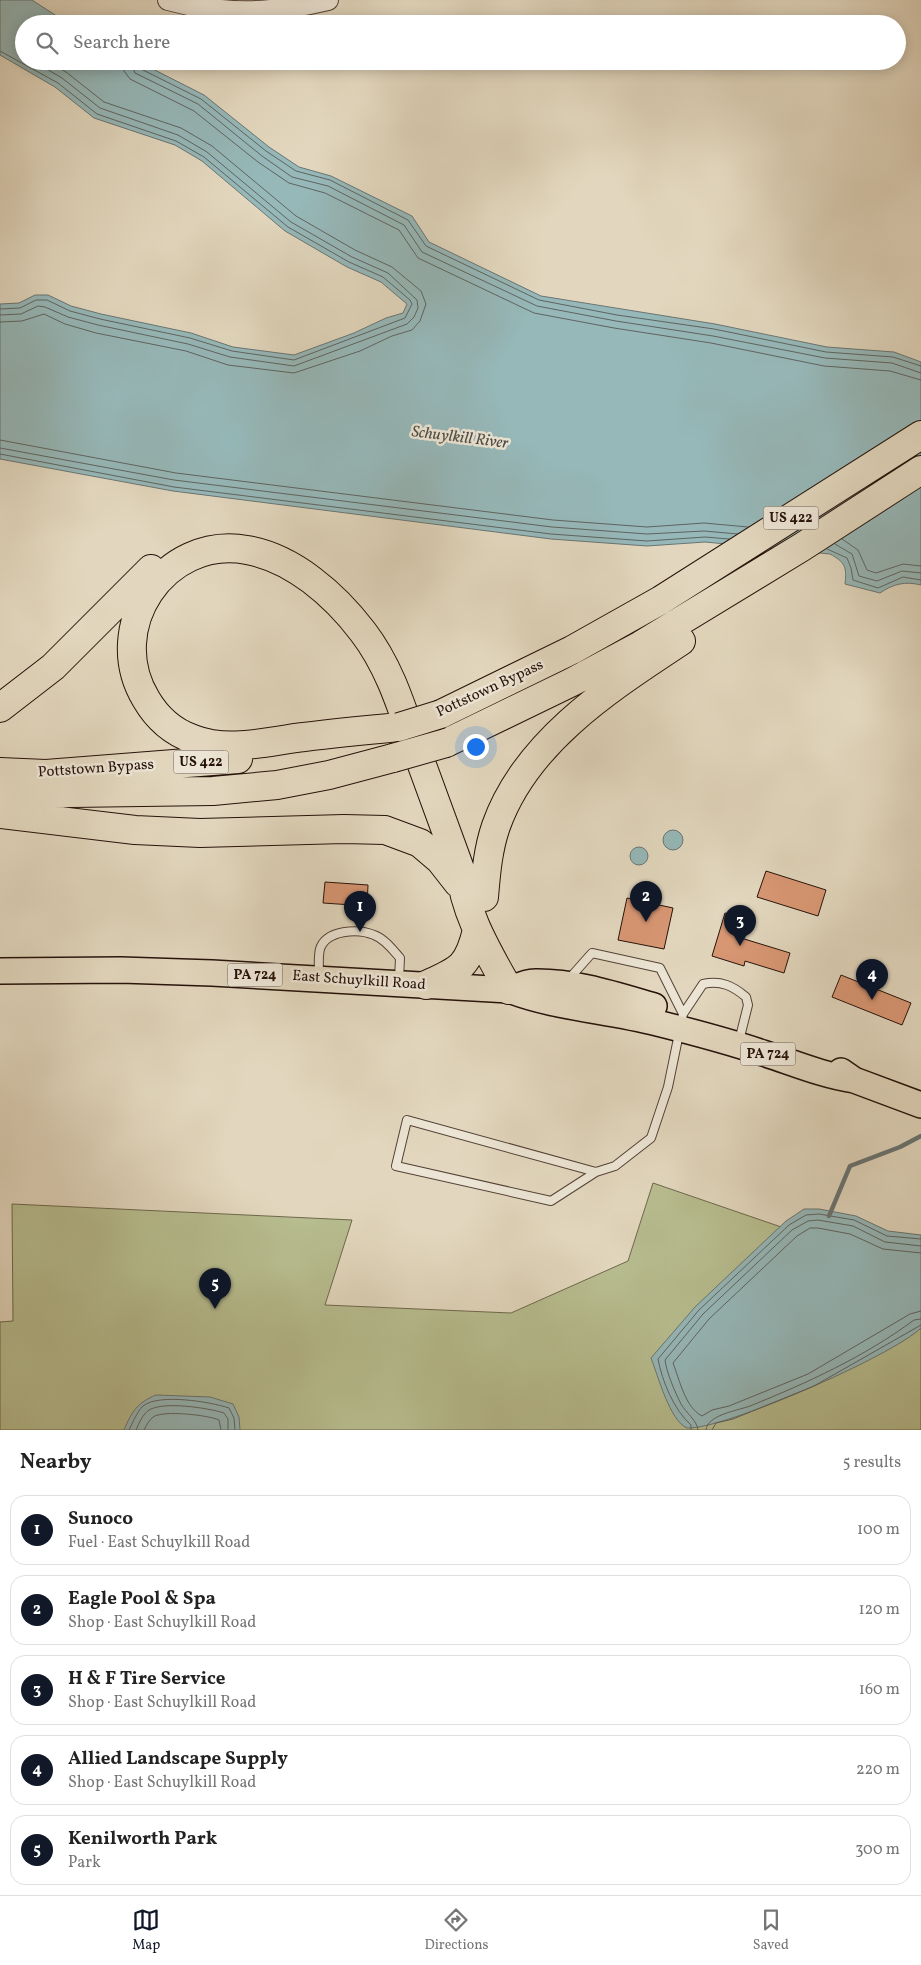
<!DOCTYPE html>
<html lang="en">
<head>
<meta charset="utf-8">
<style>
	:root { --surface:#fff; --page:#f6f6f6; --text:#222; --muted:#767676; --line:#e0e0e0; --accent:#111827 }
	body { margin:0; font-family:Vollkorn,serif; background:var(--page); color:var(--text) }
	.you { position:absolute; left:475px; top:746px; width:18px; height:18px; margin:-12px; border:4px solid #fff; border-radius:50%; background:#1a73e8; box-shadow:0 0 0 8px #1a73e833 }
	.badge { display:grid; place-items:center; width:32px; height:32px; border-radius:50%; background:var(--accent); color:#fff; font-size:16px; font-weight:700 }
	.pin { position:absolute; translate:-50% -41px; filter:drop-shadow(0 1px 2px #0008) }
	.pin::after { content:''; position:absolute; top:26px; width:18px; height:15px; background:inherit; clip-path:polygon(0 0,100% 0,50% 100%) }
	.list { margin:0; padding:0; list-style:none }
	h2 { display:flex; justify-content:space-between; align-items:center; height:65px; margin:0; padding:0 20px; font-size:21px }
	h2 small { font-size:16px; font-weight:400; color:var(--muted) }
	.list li { display:grid; grid-template-columns:32px 1fr auto; gap:15px; align-items:center; box-sizing:border-box; height:70px; margin:0 10px 10px; padding:0 10px; border:1px solid var(--line); border-radius:15px }
	.list b { display:block; font-size:19px; white-space:nowrap }
	.list p { margin:0; font-size:16px; white-space:nowrap; color:var(--muted) }
	.list em { font-size:16px; font-style:normal; color:var(--muted) }
	.icon { flex:none; width:28px; height:28px; fill:none; stroke:currentColor; stroke-width:2; stroke-linecap:round; stroke-linejoin:round }
	.map { position:relative; flex:none; width:921px; height:1430px; overflow:hidden }
	.search { position:absolute; background:var(--surface); box-shadow:0 2px 12px #0003; left:15px; right:15px; top:15px; height:55px; display:flex; align-items:center; gap:12px; box-sizing:border-box; padding:0 18px; border-radius:28px; color:var(--muted); font-size:19px }
	.sheet { height:465px; background:var(--surface) }
	nav { display:flex; justify-content:space-around; align-items:center; box-sizing:border-box; height:70px; border-top:1px solid var(--line); background:var(--surface); font-size:14px; color:var(--muted) }
	nav a { display:grid; justify-items:center; gap:2px }
	nav .on { color:var(--accent) }
	.map>svg:first-child { display:block }
	.green { fill:#b7bd8f; stroke:#6e674c }
	.water { fill:#96b8b9; stroke:#697573 }
	.lines { fill:none; stroke-linecap:round; stroke-linejoin:round }
	.shore { stroke:#5e6461; stroke-width:1 }
	.stream { stroke:#697573; stroke-width:4.5 }
	.building { fill:#d99774; stroke:#251109 }
	.service-casing { stroke:#544236; stroke-width:10 }
	.tertiary-casing { stroke:#544236; stroke-width:22 }
	.primary-casing { stroke:#251109; stroke-width:28 }
	.motorway-casing { stroke:#251109; stroke-width:30 }
	.service { stroke:#ece5d5; stroke-width:8 }
	.tertiary { stroke:#ece5d5; stroke-width:20 }
	.primary { stroke:#e2d7be; stroke-width:25 }
	.motorway { stroke:#e2d7be; stroke-width:28 }
	.motorway-bridge-casing { stroke:#251109; stroke-width:30; stroke-linecap:butt }
	.motorway-bridge { stroke:#e2d7be; stroke-width:28 }
	.labels { text-anchor:middle; dominant-baseline:central; stroke-width:5; stroke-linejoin:round; paint-order:stroke }
	.shield { fill:#ece5d5; stroke:#615146; stroke-width:1 }
	.shield-label { font-size:14px; font-weight:bold; fill:#251109 }
	.street-label { font-size:15px; fill:#251109; stroke:#ece5d5 }
	.water-label { font-size:16px; font-style:italic; fill:#4d4b47; stroke:#ece5d5 }
</style>
</head>
<body>
<div class="map">
<svg width="921" height="1430" viewBox="0 0 921 1430">
	<rect width="100%" height="100%" fill="#e2d7be"/>
	<filter id="stains"><feTurbulence type="fractalNoise" baseFrequency=".004" numOctaves="4"/><feColorMatrix values="0 0 0 0 .2 0 0 0 0 .09 0 0 0 0 .02 0 0 0 .5 -.17"/></filter>
	<radialGradient id="worn" r=".72"><stop offset=".6" stop-color="#630" stop-opacity="0"/><stop offset="1" stop-color="#630" stop-opacity=".3"/></radialGradient>
	<path class="green" d="M653 1183 921 1275V1430H0V1322L13 1321 12 1204 352 1220 325 1305 511 1313 628 1261Z"/>
	<path class="water" d="M0 0H32L69 24H24V61H137L204 95 269 147 299 167 331 176 412 216 429 242 541 296 715 324 827 347 894 352 921 362V585C905 581 893 584 880 593L845 584C847 567 845 562 830 554L705 542 647 546 551 539 173 491 0 459V304L19 303 35 295H48L71 306 101 314 191 333 233 347 294 355 354 333 386 318 403 313 407 304 381 282 347 267 285 231 202 161 175 145 94 118 55 87 0 55Z
		M663 840a10 10 0 1 1 20 0a10 10 0 1 1-20 0Z
		M630 856a9 9 0 1 1 18 0a9 9 0 1 1-18 0Z
		M804 1209H819L856 1216 888 1231 921 1235V1328C892 1356 723 1430 687 1428 670 1421 658 1376 651 1358L695 1307 786 1221Z
		M156 1395 210 1397 233 1404 239 1417 240 1430H124C132 1411 137 1403 156 1395Z"/>
	<g class="lines">
		<path class="shore" d="M0 51 58 83 97 114 176 141 204 157 288 227 349 262 383 277 410 300 412 304 405 318 294 360 232 351 190 338 100 319 70 311 47 300H36L20 308 0 309
			M122 61 124 71 130 79 194 111 258 162 289 183 325 193 399 230 418 258 534 313 614 328 711 343 824 366 890 371 921 380
			M130 61 135 73 198 104 262 156 292 177 328 186 404 225 422 252 537 306 616 321 713 336 825 358 892 363 921 373
			M136 61 139 68 201 99 266 151 296 171 330 180 408 220 426 246 539 300 617 315 714 329 826 352 893 357 921 366
			M0 315 21 314 38 306 45 307 68 317 98 325 188 344 230 357 294 366 407 324 414 317 418 308 417 300 388 273 352 257 291 222 207 152 178 135 100 108 62 78 33 61
			M0 322 22 321 44 314 65 324 96 333 186 351 228 365 294 373 360 351 392 336 412 330 420 321 426 304 421 291 392 267 355 250 296 216 212 146 181 128 104 102 66 72 48 61
			M0 440 176 473 553 520 647 527 704 523 748 527
			M0 448 174 480 552 527 647 534 704 531 738 534
			M0 454 174 487 551 534 647 541 705 537 729 539
			M842 539 858 550 867 570 876 573 903 564 921 566
			M835 544 852 554 859 576 877 581 902 571 921 573
			M827 549 847 558 851 568 853 580 878 588 903 577 921 580
			M921 1253 883 1249 850 1234 818 1228H810L797 1236 709 1319 673 1363C680 1381 685 1407 702 1416L712 1410 729 1406 808 1374 910 1314 921 1311
			M129 1430C133 1422 137 1412 143 1406 159 1393 211 1402 229 1408L234 1418 235 1430
			M136 1430C139 1423 143 1414 149 1410 164 1401 208 1408 224 1413L228 1419V1430
			M144 1430C146 1426 149 1420 153 1417 163 1410 208 1415 219 1420L221 1430
			M691 1430V1425C674 1410 662 1381 658 1359L699 1310 789 1225 806 1215 819 1214 854 1220 887 1236 921 1239
			M698 1430C697 1420 686 1413 681 1404 675 1392 667 1374 665 1360L703 1314 792 1230 808 1221 818 1220 853 1226 885 1242 921 1246
			M706 1430C707 1415 736 1411 750 1406 807 1383 864 1357 914 1320L921 1319
			M712 1430 716 1423 733 1419 814 1386 921 1325"/>
		<path class="stream" d="M829 1216 850 1166 900 1147 921 1136"/>
	</g>
	<path class="building" d="M766 871 826 890 818 916 757 897Z
		M325 882 368 885 367 906 323 903Z
		M627 898 673 908 664 949 618 940Z
		M725 913 747 919 741 938 790 953 784 973 745 961 744 966 712 956Z
		M841 975 911 1003 902 1025 832 997Z"/>
	<g class="lines">
		<defs>
			<path id="service" d="M319 976C319 968 318 957 320 949 326 930 358 928 374 935 385 939 393 950 400 958L399 979
				M568 980 592 953 660 968 683 1014
				M596 1172 551 1201 396 1166 407 1120 596 1172 615 1166 651 1138 668 1087 683 1014 703 984C721 980 733 986 746 997L748 1005 739 1041"/>
			<path id="tertiary" d="M168 0C227 16 269 14 328 0"/>
			<path id="primary" d="M0 971 121 970 212 973 509 990C555 1008 608 1010 657 1023 693 1032 728 1041 763 1053 794 1063 822 1075 854 1080
				M509 990C516 987 526 982 534 982 574 981 616 995 654 1006
				M841 1071 854 1080 921 1105"/>
			<path id="motorway" d="M0 708 53 667 151 569
				M441 714 572 650 661 600 921 435
				M399 727C367 730 336 733 304 737 268 741 229 753 193 739 173 732 157 718 146 699 103 628 164 535 247 550 293 558 335 595 363 632 389 666 401 705 415 746 430 787 445 828 460 869 464 913 488 952 509 990
				M446 743 572 682 641 645 802 547 921 470
				M0 772 46 774 238 759
				M0 794 213 791 277 785 329 775 393 758
				M0 814 135 830 200 833 344 829 385 830 420 843 440 860 458 883
				M484 897C486 873 488 849 496 826 526 741 610 688 681 641
				M426 985C459 970 468 968 477 930"/>
		</defs>
		<use href="#service" class="service-casing"/>
		<use href="#tertiary" class="tertiary-casing"/>
		<use href="#primary" class="primary-casing"/>
		<use href="#motorway" class="motorway-casing"/>
		<use href="#service" class="service"/>
		<use href="#tertiary" class="tertiary"/>
		<use href="#primary" class="primary"/>
		<use href="#motorway" class="motorway"/>
		<defs>
			<path id="motorway-bridge" d="M399 727 441 714
				M393 758 446 743"/>
		</defs>
		<use href="#motorway-bridge" class="motorway-bridge-casing"/>
		<use href="#motorway-bridge" class="motorway-bridge"/>
	</g>
	<g class="labels">
		<g class="shield">
			<rect x="763.5" y="506.5" width="55" height="23" rx="4"/>
			<rect x="173.5" y="750.5" width="55" height="23" rx="4"/>
			<rect x="227.5" y="963.5" width="55" height="23" rx="4"/>
			<rect x="740.5" y="1042.5" width="55" height="23" rx="4"/>
		</g>
		<g class="shield-label">
			<text x="791" y="518">US 422</text>
			<text x="201" y="762">US 422</text>
			<text x="255" y="975">PA 724</text>
			<text x="768" y="1054">PA 724</text>
		</g>
		<g class="street-label">
			<text transform="translate(490 689) rotate(-25)">Pottstown Bypass</text>
			<text transform="translate(96 769) rotate(-4)">Pottstown Bypass</text>
			<text transform="translate(359 981) rotate(4)">East Schuylkill Road</text>
		</g>
		<g class="water-label">
			<text transform="translate(460 438) rotate(7)">Schuylkill River</text>
		</g>
	</g>
	<rect width="100%" height="100%" filter="url(#stains)"/>
	<rect width="100%" height="100%" fill="url(#worn)"/>
</svg>
<div class="you"></div>
<div class="pin badge" style="left:360px;top:932px">1</div>
<div class="pin badge" style="left:646px;top:922px">2</div>
<div class="pin badge" style="left:740px;top:946px">3</div>
<div class="pin badge" style="left:872px;top:1000px">4</div>
<div class="pin badge" style="left:215px;top:1309px">5</div>
<div class="search"><svg class="icon" aria-label="search" viewBox="0 0 24 24"><circle cx="10" cy="10" r="6"/><path d="M15 15l6 6"/></svg>Search here</div>
</div>
<section class="sheet">
<h2>Nearby<small>5 results</small></h2>
<ul class="list">
<li><span class="badge">1</span><div><b>Sunoco</b><p>Fuel · East Schuylkill Road</p></div><em>100 m</em></li>
<li><span class="badge">2</span><div><b>Eagle Pool &amp; Spa</b><p>Shop · East Schuylkill Road</p></div><em>120 m</em></li>
<li><span class="badge">3</span><div><b>H &amp; F Tire Service</b><p>Shop · East Schuylkill Road</p></div><em>160 m</em></li>
<li><span class="badge">4</span><div><b>Allied Landscape Supply</b><p>Shop · East Schuylkill Road</p></div><em>220 m</em></li>
<li><span class="badge">5</span><div><b>Kenilworth Park</b><p>Park</p></div><em>300 m</em></li>
</ul>
</section>
<nav>
<a class="on"><svg class="icon" aria-label="map" viewBox="0 0 24 24"><path d="M3 6l6-2 6 2 6-2v14l-6 2-6-2-6 2zM9 4v14M15 6v14"/></svg>Map</a>
<a><svg class="icon" aria-label="directions" viewBox="0 0 24 24"><path d="M12 3l9 9-9 9-9-9zM9 14v-3h6M13 9l2 2-2 2"/></svg>Directions</a>
<a><svg class="icon" aria-label="saved" viewBox="0 0 24 24"><path d="M7 4h10v16l-5-4-5 4z"/></svg>Saved</a>
</nav>
</body>
</html>
